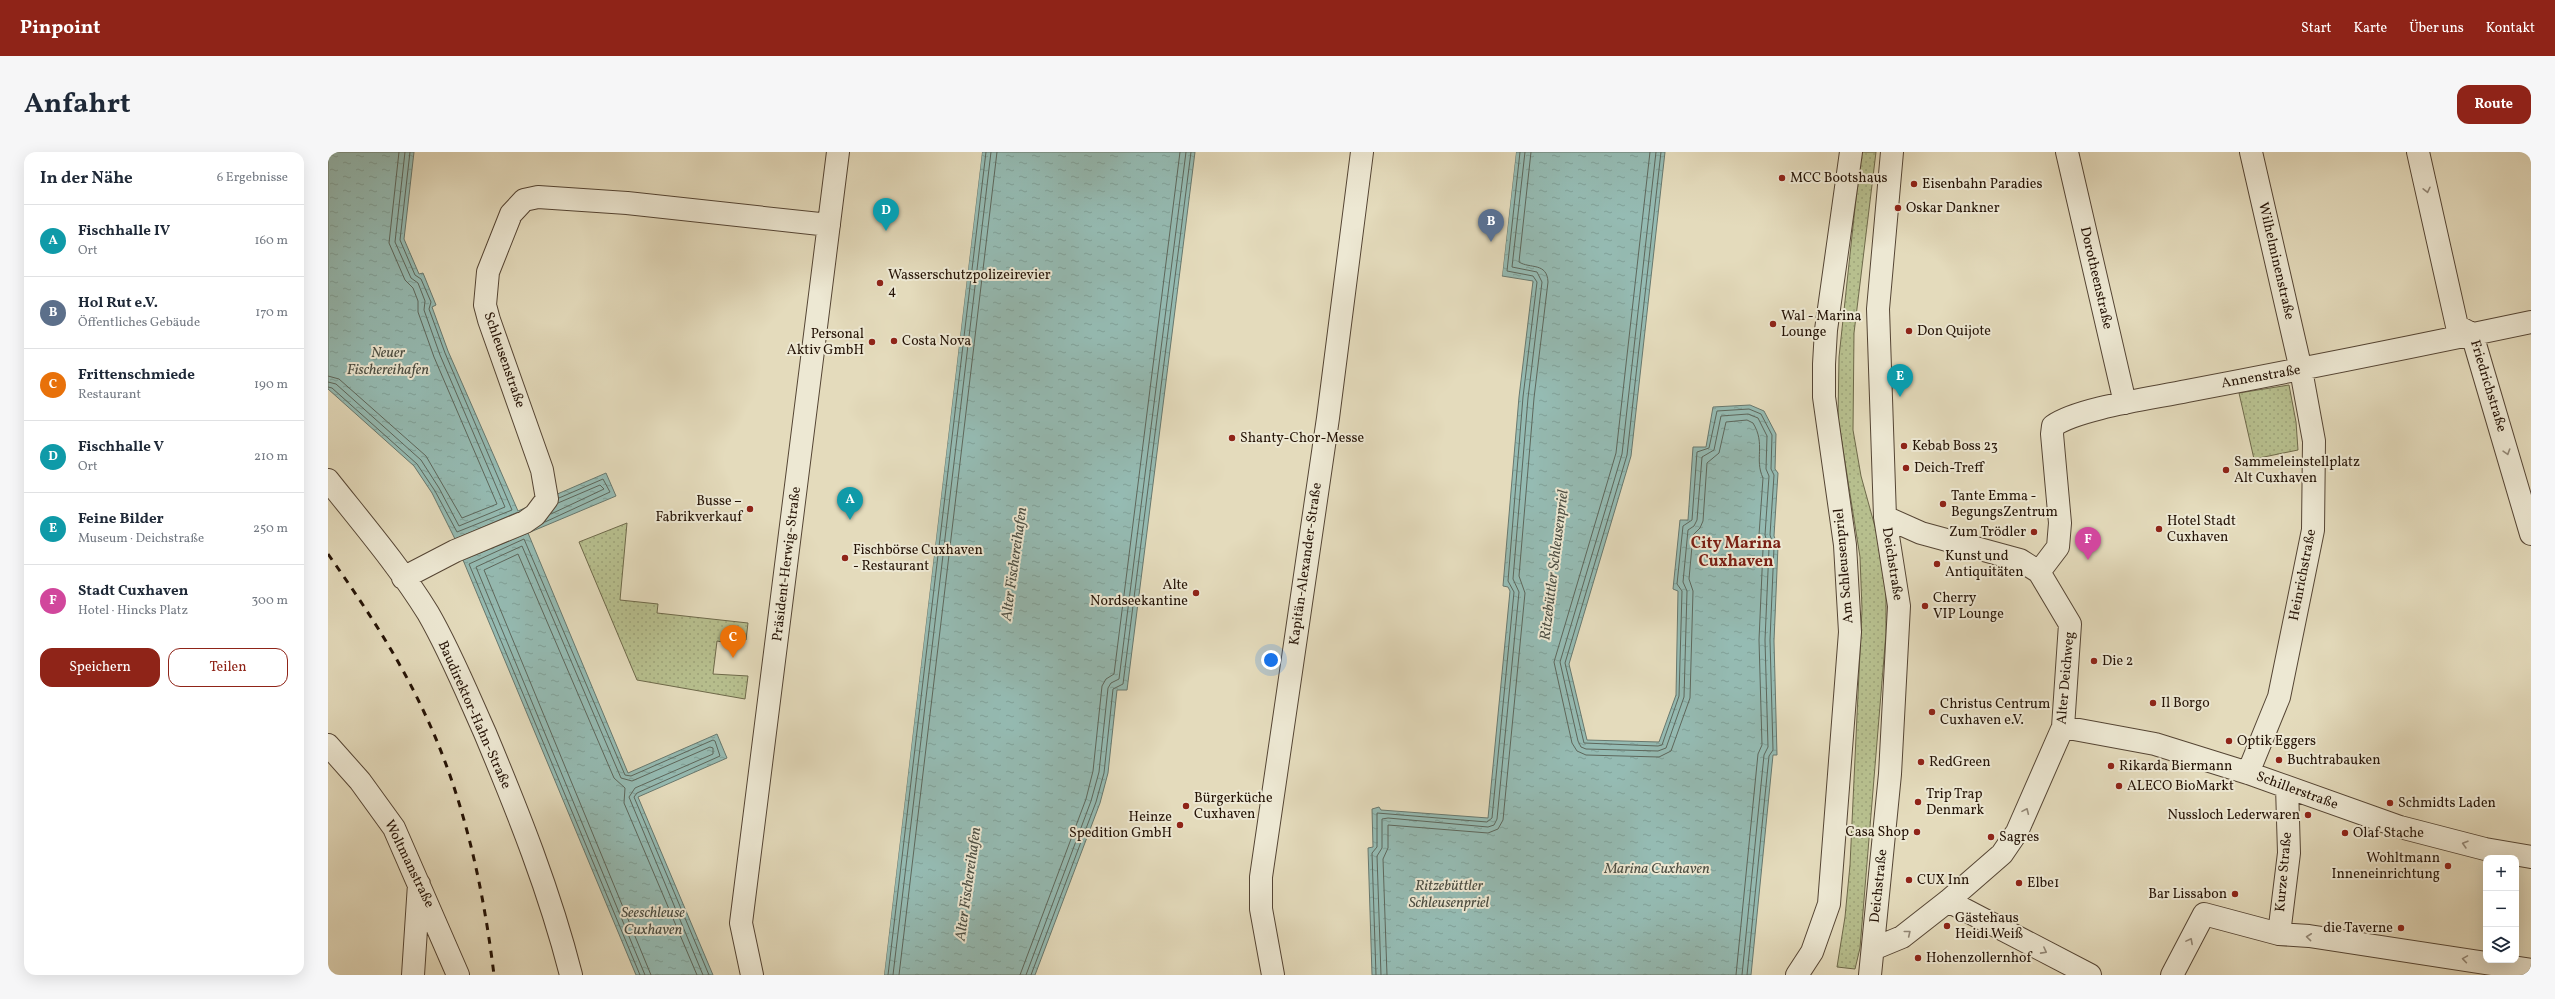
<!DOCTYPE html>
<html lang="de">
<head>
<meta charset="utf-8">
<style>
	:root { --surface:#fff; --page:#f6f6f7; --text:#1f2937; --muted:#747a83; --line:#e0e1e3; --accent:#8f2418 }
	body { margin:0; font-family:Vollkorn,serif; background:var(--page); color:var(--text) }
	.controls { position:absolute; right:12px; bottom:12px; display:grid; overflow:hidden; border-radius:8px; box-shadow:0 4px 16px #0002 }
	.controls button { width:36px; height:36px; display:grid; place-items:center; padding:0; border:0; border-bottom:1px solid var(--line); background:var(--surface); color:var(--text); font:20px sans-serif }
	.you { position:absolute; left:943px; top:508px; width:14px; height:14px; margin:-10px; border:3px solid #fff; border-radius:50%; background:#1a73e8; box-shadow:0 0 0 6px #1a73e833 }
	.badge { display:grid; place-items:center; width:26px; height:26px; border-radius:50%; background:var(--accent); color:#fff; font-size:13px; font-weight:700 }
	.pin { position:absolute; translate:-50% -33px; filter:drop-shadow(0 1px 2px #0008) }
	.pin::after { content:''; position:absolute; top:21px; width:14px; height:12px; background:inherit; clip-path:polygon(0 0,100% 0,50% 100%) }
	.list { margin:0; padding:0; list-style:none }
	h2 { display:flex; justify-content:space-between; align-items:center; height:52px; margin:0; padding:0 16px; font-size:17px }
	h2 small { font-size:13px; font-weight:400; color:var(--muted) }
	.list li { display:grid; grid-template-columns:26px 1fr auto; gap:12px; align-items:center; box-sizing:border-box; height:72px; padding:0 16px; border-top:1px solid var(--line) }
	.list b { display:block; font-size:15px; white-space:nowrap }
	.list p { margin:0; font-size:13px; white-space:nowrap; color:var(--muted) }
	.list em { font-size:13px; font-style:normal; color:var(--muted) }
	.actions { display:flex; gap:8px; padding:12px 16px }
	.actions a { flex:1; padding:9px 0; border:1px solid var(--accent); border-radius:12px; text-align:center; font-size:14px; color:var(--accent) }
	.actions .main { background:var(--accent); color:#fff }
	.icon { flex:none; width:22px; height:22px; fill:none; stroke:currentColor; stroke-width:2; stroke-linecap:round; stroke-linejoin:round }
	.map { position:relative; flex:none; width:2203px; height:823px; overflow:hidden; border-radius:12px }
	header { display:flex; align-items:center; gap:24px; box-sizing:border-box; height:56px; padding:0 20px; background:var(--accent); color:#fff }
	header strong { font-size:19px }
	nav { display:flex; gap:22px; margin-inline-start:auto; font-size:14px }
	.intro { display:flex; align-items:center; justify-content:space-between; box-sizing:border-box; height:96px; padding:0 24px }
	h1 { margin:0; font-size:28px }
	.button { padding:10px 18px; border-radius:12px; background:var(--accent); color:#fff; font-size:14px; font-weight:700 }
	main { display:flex; gap:24px; padding:0 24px }
	aside { flex:1; background:var(--surface); border-radius:12px; box-shadow:0 4px 16px #0002 }
	.map>svg:first-child { display:block }
	.grass { fill:url(#grass-dots); stroke:#6e694a }
	.water { fill:url(#water-ripples); stroke:#68786e }
	.pier { fill:#e4dbbc }
	.lines { fill:none; stroke-linecap:round; stroke-linejoin:round }
	.shore { stroke:#5d675c; stroke-width:1 }
	.minor-casing { stroke:#554534; stroke-width:24 }
	.minor { stroke:#ede8d3; stroke-width:22 }
	.rail { stroke:#251306; stroke-width:3; stroke-dasharray:7 7; stroke-linecap:butt }
	.oneway { stroke:#938877 }
	.poi-dot { fill:#8f2418; stroke:#ede8d3; stroke-width:1.5 }
	.labels { text-anchor:middle; dominant-baseline:central; stroke-width:4; stroke-linejoin:round; paint-order:stroke }
	.poi-label { font-size:14px; fill:#251306; stroke:#ede8d3; text-anchor:start }
	.street-label { font-size:14px; fill:#251306; stroke:#ede8d3 }
	.water-label { font-size:15px; font-style:italic; fill:#4c4e43; stroke:#ede8d3 }
	.quarter-label { font-size:16px; font-weight:bold; fill:#7a1f14; stroke:#ede8d3 }
</style>
</head>
<body>
<header>
<strong>Pinpoint</strong>
<nav><a>Start</a><a>Karte</a><a>Über uns</a><a>Kontakt</a></nav>
</header>
<div class="intro"><h1>Anfahrt</h1><a class="button">Route</a></div>
<main>
<aside>
<h2>In der Nähe<small>6 Ergebnisse</small></h2>
<ul class="list">
<li><span class="badge" style="background:#0f9aa8">A</span><div><b>Fischhalle IV</b><p>Ort</p></div><em>160 m</em></li>
<li><span class="badge" style="background:#5c6f8a">B</span><div><b>Hol Rut e.V.</b><p>Öffentliches Gebäude</p></div><em>170 m</em></li>
<li><span class="badge" style="background:#e8710a">C</span><div><b>Frittenschmiede</b><p>Restaurant</p></div><em>190 m</em></li>
<li><span class="badge" style="background:#0f9aa8">D</span><div><b>Fischhalle V</b><p>Ort</p></div><em>210 m</em></li>
<li><span class="badge" style="background:#0f9aa8">E</span><div><b>Feine Bilder</b><p>Museum · Deichstraße</p></div><em>250 m</em></li>
<li><span class="badge" style="background:#d1479c">F</span><div><b>Stadt Cuxhaven</b><p>Hotel · Hincks Platz</p></div><em>300 m</em></li>
</ul>
<div class="actions"><a class="main">Speichern</a><a>Teilen</a></div>
</aside>
<div class="map">
<svg width="2203" height="823" viewBox="0 0 2203 823">
	<defs>
		<pattern id="grass-dots" width="8" height="8" patternUnits="userSpaceOnUse"><rect width="8" height="8" fill="#b7bf8e"/><path d="M2 2h.1M6 6h.1" fill="none" stroke="#9da379" stroke-width="1.8" stroke-linecap="round"/></pattern>
		<pattern id="water-ripples" width="26" height="14" patternUnits="userSpaceOnUse"><rect width="26" height="14" fill="#95bbb3"/><path d="M2 4q2-2 4 0t4 0M15 11q2-2 4 0t4 0" fill="none" stroke="#80a098"/></pattern>
	</defs>
	<rect width="100%" height="100%" fill="#e4dbbc"/>
	<filter id="stains"><feTurbulence type="fractalNoise" baseFrequency=".005" numOctaves="4"/><feColorMatrix values="0 0 0 0 .2 0 0 0 0 .09 0 0 0 0 .02 0 0 0 .5 -.17"/></filter>
	<radialGradient id="worn" r=".72"><stop offset=".6" stop-color="#630" stop-opacity="0"/><stop offset="1" stop-color="#630" stop-opacity=".3"/></radialGradient>
	<path class="grass" d="M1533 0H1548L1526 181 1525 278 1533 324 1552 393 1558 437V481L1532 796 1527 817 1509 815 1517 765 1522 713 1534 457 1532 405 1510 266 1511 205Z
		M1961 233 1968 270 1970 298 1926 307 1911 241Z
		M299 371 292 448 330 452 329 461 420 471 418 488 400 484V491L389 489 385 522 420 524 417 547 309 528 251 390Z"/>
	<path class="water" d="M0 0H86L76 87 91 122 95 121 108 153 104 155 120 199 190 359 278 321 288 344 200 381 300 621 389 582 399 606 310 645 385 823H308L135 408 200 381 190 360 127 387 104 341 86 314 0 237Z
		M654 0H867L799 538H789L780 621 772 651 707 823H556Z
		M1188 0H1337L1303 304 1241 512 1259 588 1331 590 1348 543 1350 439 1345 437 1352 368H1360L1365 295H1378L1385 255 1422 253 1436 259 1448 282 1447 317 1450 321 1446 384 1450 394 1446 489 1449 603H1445L1423 823H1044L1040 696 1045 695 1044 657 1051 655 1053 658 1160 666 1182 439 1180 435 1175 434 1191 245 1205 129 1174 124Z"/>
	<path class="pier" d="M652 0H654L556 823H554Z
		M1186 0H1188L1174 124 1172 123Z"/>
	<g class="lines">
		<path class="shore" d="M1322 0 1288 301 1226 510 1244 591 1249 599 1258 603 1331 605 1343 599 1362 546 1365 439 1361 427 1365 383 1372 376 1375 369 1379 311 1391 301 1398 270 1419 268 1425 271C1438 292 1426 307 1435 326L1431 383 1435 397 1431 488 1434 593 1430 602 1408 823
			M1328 0 1294 302 1232 510 1250 589 1253 595 1258 597 1330 599 1338 596 1356 545 1359 439 1355 430 1360 378 1366 374 1369 368 1374 305 1386 298 1393 264 1420 262 1430 266 1439 284 1438 317 1441 324 1437 383 1441 396 1437 488 1440 595 1436 603 1414 823
			M1333 0 1299 303 1237 511 1256 591 1330 594 1334 593 1351 544 1354 439 1349 432 1355 374 1364 368 1369 300 1381 296 1389 259 1421 257 1433 262 1444 283 1443 317 1446 323 1442 383 1446 395 1442 488 1445 598 1441 604 1419 823
			M0 224 11 227 98 304 134 366 169 352 106 205 90 160V149L85 136 77 128 61 91 71 0
			M0 230 8 232 93 308 111 336 131 374 177 355 112 203 96 158 97 149 90 131 83 126 67 90 77 0
			M0 235 4 236 89 312 107 339 129 380 184 358 117 201 101 157 103 150 93 127 87 123 72 88 82 0
			M223 362 276 337 272 333 230 351
			M217 370 282 340 275 327 231 346
			M312 823 141 412 196 387 297 623 303 624 385 588 387 589 392 604 309 641 306 645 381 823
			M317 823 148 415 194 394 293 626 304 629 382 595 385 596V602L307 636 301 645 375 823
			M323 823 156 418 190 402 286 626 297 636 296 651 369 823
			M560 823 658 0
			M565 823 663 0
			M571 823 669 0
			M692 823 758 647 765 619 774 534 778 527 786 522 852 0
			M698 823 763 649 771 620 780 536 783 531 791 527 858 0
			M703 823 768 650 776 621 785 537 795 532 863 0
			M1048 823 1044 701 1049 695V661L1159 670 1164 666 1186 440 1180 429 1195 245 1209 130 1205 124 1179 119 1192 0
			M1053 823 1049 704 1054 696V667L1060 666 1160 675 1166 673 1169 667 1191 440 1185 427 1200 246 1214 130 1209 120 1184 115 1197 0
			M1059 823 1055 707 1060 696V673L1160 681 1170 677 1175 668 1197 441 1191 424 1206 246 1220 130C1219 110 1202 117 1191 110L1203 0"/>
		<defs>
			<path id="minor" d="M1739 0 1797 251
				M2090 0 2129 174 2144 182 2203 382
				M0 328C34 371 71 414 100 461 122 499 139 541 157 581 190 660 222 740 243 823
				M1711 420 1730 395 1732 371 1724 282 1725 274C1750 256 1826 246 1859 239 1974 217 2089 194 2203 170
				M75 426 127 399 197 370 207 363 219 347 214 318 161 168 157 153 160 120 183 62 196 48 210 45 299 51 501 73
				M1735 575 1827 592 1920 621 2072 675 2157 697 2203 705
				M0 593 32 629 66 676 130 823
				M1920 621 1951 545 1985 378 1986 289 1973 218 1923 0
				M1620 749 1762 823
				M1951 782 1961 701 1959 635
				M1545 797 1574 785 1620 749 1674 702 1689 680 1735 575 1742 472 1711 420 1692 408 1593 381 1557 365
				M85 823 91 732
				M424 823 413 771 510 0
				M945 823 933 757V725L1000 266 1034 0
				M1469 823 1484 800 1501 752 1522 480 1517 393 1496 245V212L1498 178 1523 0
				M1542 823 1562 622 1571 454 1557 365 1550 157 1564 0
				M1844 823 1876 762 1951 782 1981 784 2203 818"/>
		</defs>
		<use href="#minor" class="minor-casing"/>
		<use href="#minor" class="minor"/>
		<path class="rail" d="M0 402C36 453 70 504 96 560 135 642 155 733 166 823"/>
	</g>
	<defs><path id="oneway-chevron" d="M-2-3.5L2.5 0L-2 3.5" fill="none" stroke-width="1.6" stroke-linecap="round" stroke-linejoin="round"/></defs>
	<g class="oneway">
		<use href="#oneway-chevron" transform="translate(2099 38) rotate(77)"/>
		<use href="#oneway-chevron" transform="translate(2179 300) rotate(73)"/>
		<use href="#oneway-chevron" transform="translate(1698 659) rotate(-66)"/>
		<use href="#oneway-chevron" transform="translate(2137 692) rotate(-164)"/>
		<use href="#oneway-chevron" transform="translate(1580 781) rotate(-39)"/>
		<use href="#oneway-chevron" transform="translate(1981 785) rotate(-174)"/>
		<use href="#oneway-chevron" transform="translate(1862 789) rotate(-62)"/>
		<use href="#oneway-chevron" transform="translate(1716 799) rotate(28)"/>
		<use href="#oneway-chevron" transform="translate(2137 807) rotate(-171)"/>
	</g>
	<g class="poi-dot">
		<circle cx="1454" cy="26" r="4"/>
		<circle cx="1586" cy="32" r="4"/>
		<circle cx="1570" cy="56" r="4"/>
		<circle cx="552" cy="131" r="4"/>
		<circle cx="1445" cy="172" r="4"/>
		<circle cx="1581" cy="179" r="4"/>
		<circle cx="566" cy="189" r="4"/>
		<circle cx="544" cy="190" r="4"/>
		<circle cx="904" cy="286" r="4"/>
		<circle cx="1576" cy="294" r="4"/>
		<circle cx="1578" cy="316" r="4"/>
		<circle cx="1898" cy="318" r="4"/>
		<circle cx="1615" cy="352" r="4"/>
		<circle cx="422" cy="357" r="4"/>
		<circle cx="1831" cy="377" r="4"/>
		<circle cx="1706" cy="380" r="4"/>
		<circle cx="517" cy="406" r="4"/>
		<circle cx="1609" cy="412" r="4"/>
		<circle cx="868" cy="441" r="4"/>
		<circle cx="1597" cy="454" r="4"/>
		<circle cx="1766" cy="509" r="4"/>
		<circle cx="1825" cy="551" r="4"/>
		<circle cx="1604" cy="560" r="4"/>
		<circle cx="1901" cy="589" r="4"/>
		<circle cx="1951" cy="608" r="4"/>
		<circle cx="1593" cy="610" r="4"/>
		<circle cx="1783" cy="614" r="4"/>
		<circle cx="1791" cy="634" r="4"/>
		<circle cx="1590" cy="650" r="4"/>
		<circle cx="2062" cy="651" r="4"/>
		<circle cx="858" cy="654" r="4"/>
		<circle cx="1980" cy="663" r="4"/>
		<circle cx="852" cy="673" r="4"/>
		<circle cx="1589" cy="680" r="4"/>
		<circle cx="2017" cy="681" r="4"/>
		<circle cx="1663" cy="685" r="4"/>
		<circle cx="2120" cy="714" r="4"/>
		<circle cx="1581" cy="728" r="4"/>
		<circle cx="1691" cy="731" r="4"/>
		<circle cx="1907" cy="742" r="4"/>
		<circle cx="1619" cy="774" r="4"/>
		<circle cx="2073" cy="776" r="4"/>
		<circle cx="1590" cy="806" r="4"/>
	</g>
	<g class="labels">
		<g class="poi-label">
			<text x="1462" y="26">MCC Bootshaus</text>
			<text x="1594" y="32">Eisenbahn Paradies</text>
			<text x="1578" y="56">Oskar Dankner</text>
			<text x="560" y="123">Wasserschutzpolizeirevier<tspan x="560" dy="16">4</tspan></text>
			<text x="1453" y="164">Wal - Marina<tspan x="1453" dy="16">Lounge</tspan></text>
			<text x="1589" y="179">Don Quijote</text>
			<text x="536" y="182" text-anchor="end">Personal<tspan x="536" dy="16">Aktiv GmbH</tspan></text>
			<text x="574" y="189">Costa Nova</text>
			<text x="912" y="286">Shanty-Chor-Messe</text>
			<text x="1584" y="294">Kebab Boss 23</text>
			<text x="1906" y="310">Sammeleinstellplatz<tspan x="1906" dy="16">Alt Cuxhaven</tspan></text>
			<text x="1586" y="316">Deich-Treff</text>
			<text x="1623" y="344">Tante Emma -<tspan x="1623" dy="16">BegungsZentrum</tspan></text>
			<text x="414" y="349" text-anchor="end">Busse –<tspan x="414" dy="16">Fabrikverkauf</tspan></text>
			<text x="1839" y="369">Hotel Stadt<tspan x="1839" dy="16">Cuxhaven</tspan></text>
			<text x="1698" y="380" text-anchor="end">Zum Trödler</text>
			<text x="525" y="398">Fischbörse Cuxhaven<tspan x="525" dy="16">- Restaurant</tspan></text>
			<text x="1617" y="404">Kunst und<tspan x="1617" dy="16">Antiquitäten</tspan></text>
			<text x="860" y="433" text-anchor="end">Alte<tspan x="860" dy="16">Nordseekantine</tspan></text>
			<text x="1605" y="446">Cherry<tspan x="1605" dy="16">VIP Lounge</tspan></text>
			<text x="1774" y="509">Die 2</text>
			<text x="1833" y="551">Il Borgo</text>
			<text x="1612" y="552">Christus Centrum<tspan x="1612" dy="16">Cuxhaven e.V.</tspan></text>
			<text x="1909" y="589">Optik Eggers</text>
			<text x="1959" y="608">Buchtrabauken</text>
			<text x="1601" y="610">RedGreen</text>
			<text x="1791" y="614">Rikarda Biermann</text>
			<text x="1799" y="634">ALECO BioMarkt</text>
			<text x="1598" y="642">Trip Trap<tspan x="1598" dy="16">Denmark</tspan></text>
			<text x="866" y="646">Bürgerküche<tspan x="866" dy="16">Cuxhaven</tspan></text>
			<text x="2070" y="651">Schmidts Laden</text>
			<text x="1972" y="663" text-anchor="end">Nussloch Lederwaren</text>
			<text x="844" y="665" text-anchor="end">Heinze<tspan x="844" dy="16">Spedition GmbH</tspan></text>
			<text x="1581" y="680" text-anchor="end">Casa Shop</text>
			<text x="2025" y="681">Olaf Stache</text>
			<text x="1671" y="685">Sagres</text>
			<text x="2112" y="706" text-anchor="end">Wohltmann<tspan x="2112" dy="16">Inneneinrichtung</tspan></text>
			<text x="1589" y="728">CUX Inn</text>
			<text x="1699" y="731">Elbe1</text>
			<text x="1899" y="742" text-anchor="end">Bar Lissabon</text>
			<text x="1627" y="766">Gästehaus<tspan x="1627" dy="16">Heidi Weiß</tspan></text>
			<text x="2065" y="776" text-anchor="end">die Taverne</text>
			<text x="1598" y="806">Hohenzollernhof</text>
		</g>
		<g class="street-label">
			<text transform="translate(1948 109) rotate(77)">Wilhelminenstraße</text>
			<text transform="translate(1768 126) rotate(77)">Dorotheenstraße</text>
			<text transform="translate(176 208) rotate(71)">Schleusenstraße</text>
			<text transform="translate(1933 225) rotate(-10)">Annenstraße</text>
			<text transform="translate(2160 234) rotate(73)">Friedrichstraße</text>
			<text transform="translate(459 412) rotate(-83)">Präsident-Herwig-Straße</text>
			<text transform="translate(978 412) rotate(-82)">Kapitän-Alexander-Straße</text>
			<text transform="translate(1564 412) rotate(81)">Deichstraße</text>
			<text transform="translate(1516 414) rotate(-95)">Am Schleusenpriel</text>
			<text transform="translate(1975 423) rotate(-79)">Heinrichstraße</text>
			<text transform="translate(1738 526) rotate(-85)">Alter Deichweg</text>
			<text transform="translate(146 563) rotate(66)">Baudirektor-Hahn-Straße</text>
			<text transform="translate(1969 639) rotate(20)">Schillerstraße</text>
			<text transform="translate(81 712) rotate(64)">Woltmanstraße</text>
			<text transform="translate(1956 720) rotate(-85)">Kurze Straße</text>
			<text transform="translate(1551 734) rotate(-84)">Deichstraße</text>
		</g>
		<g class="water-label">
			<text x="60" y="201">Neuer<tspan x="60" dy="17">Fischereihafen</tspan></text>
			<text transform="translate(687 412) rotate(-82)">Alter Fischereihafen</text>
			<text transform="translate(1227 413) rotate(-83)">Ritzebüttler Schleusenpriel</text>
			<text x="1329" y="717">Marina Cuxhaven</text>
			<text transform="translate(641 732) rotate(-82)">Alter Fischereihafen</text>
			<text x="1121" y="734">Ritzebüttler<tspan x="1121" dy="17">Schleusenpriel</tspan></text>
			<text x="325" y="761">Seeschleuse<tspan x="325" dy="17">Cuxhaven</tspan></text>
		</g>
		<g class="quarter-label">
			<text x="1408" y="392">City Marina<tspan x="1408" dy="18">Cuxhaven</tspan></text>
		</g>
	</g>
	<rect width="100%" height="100%" filter="url(#stains)"/>
	<rect width="100%" height="100%" fill="url(#worn)"/>
</svg>
<div class="controls">
<button>+</button>
<button>−</button>
<button><svg class="icon" aria-label="layers" viewBox="0 0 24 24"><path d="M12 4l9 5-9 5-9-5zM3 14l9 5 9-5"/></svg></button>
</div>
<div class="you"></div>
<div class="pin badge" style="left:522px;top:368px;background:#0f9aa8">A</div>
<div class="pin badge" style="left:1163px;top:90px;background:#5c6f8a">B</div>
<div class="pin badge" style="left:405px;top:506px;background:#e8710a">C</div>
<div class="pin badge" style="left:558px;top:79px;background:#0f9aa8">D</div>
<div class="pin badge" style="left:1572px;top:245px;background:#0f9aa8">E</div>
<div class="pin badge" style="left:1760px;top:408px;background:#d1479c">F</div>
</div>
</main>
</body>
</html>
